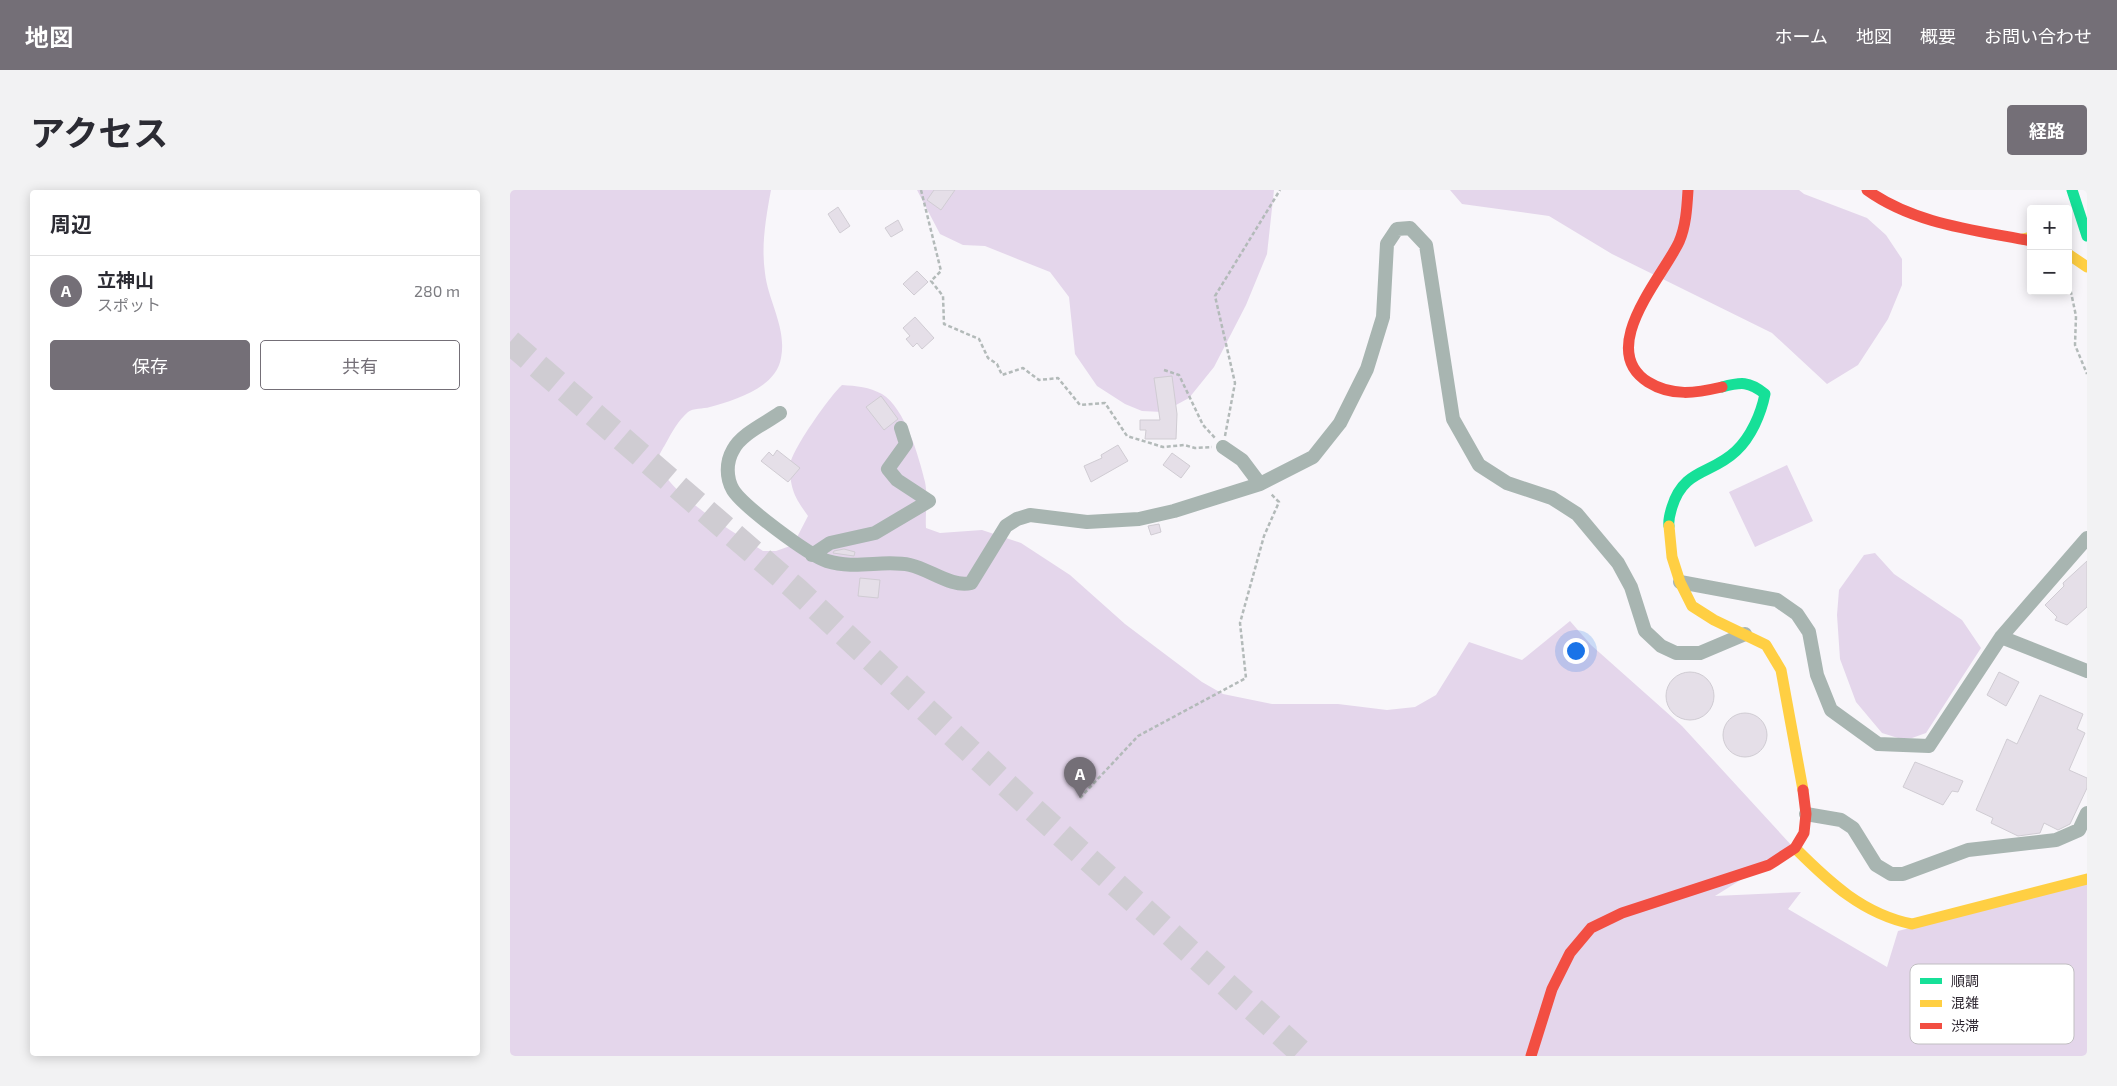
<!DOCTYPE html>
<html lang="ja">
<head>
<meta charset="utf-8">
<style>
	:root { --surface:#fff; --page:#f2f2f3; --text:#2b2b33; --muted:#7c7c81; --line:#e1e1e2; --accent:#746f77 }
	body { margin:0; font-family:"Exo 2","Noto Sans JP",sans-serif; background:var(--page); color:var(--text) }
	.controls { position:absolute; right:15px; top:15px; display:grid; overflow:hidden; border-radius:5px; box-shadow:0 2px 12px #0003 }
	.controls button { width:45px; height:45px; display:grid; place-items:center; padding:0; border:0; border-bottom:1px solid var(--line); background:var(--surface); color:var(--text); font:25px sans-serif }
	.you { position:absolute; left:1065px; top:460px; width:18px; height:18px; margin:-12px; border:4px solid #fff; border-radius:50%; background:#1a73e8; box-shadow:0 0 0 8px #1a73e833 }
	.badge { display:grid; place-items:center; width:32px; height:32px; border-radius:50%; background:var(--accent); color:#fff; font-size:16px; font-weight:700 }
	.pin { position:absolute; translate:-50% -41px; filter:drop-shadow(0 1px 2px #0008) }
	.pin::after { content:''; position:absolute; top:26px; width:18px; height:15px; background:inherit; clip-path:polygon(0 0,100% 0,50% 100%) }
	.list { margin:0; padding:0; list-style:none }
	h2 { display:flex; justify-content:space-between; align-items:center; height:65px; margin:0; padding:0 20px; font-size:21px }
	h2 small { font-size:16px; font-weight:400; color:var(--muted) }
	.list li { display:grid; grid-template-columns:32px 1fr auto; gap:15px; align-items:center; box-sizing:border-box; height:70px; padding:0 20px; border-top:1px solid var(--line) }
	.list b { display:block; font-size:19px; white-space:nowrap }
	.list p { margin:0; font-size:16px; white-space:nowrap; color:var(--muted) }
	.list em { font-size:16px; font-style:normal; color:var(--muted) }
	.actions { display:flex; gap:10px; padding:15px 20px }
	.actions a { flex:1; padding:11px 0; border:1px solid var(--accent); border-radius:5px; text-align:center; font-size:18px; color:var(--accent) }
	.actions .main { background:var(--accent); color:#fff }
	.map { position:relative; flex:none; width:1577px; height:866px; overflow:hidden; border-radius:5px }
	header { display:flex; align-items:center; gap:30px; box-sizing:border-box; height:70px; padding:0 25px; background:var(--accent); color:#fff }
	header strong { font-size:24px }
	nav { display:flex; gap:28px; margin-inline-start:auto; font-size:18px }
	.intro { display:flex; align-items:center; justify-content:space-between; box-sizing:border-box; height:120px; padding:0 30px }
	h1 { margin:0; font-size:35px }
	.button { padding:12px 22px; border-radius:5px; background:var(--accent); color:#fff; font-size:18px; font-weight:700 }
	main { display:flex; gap:30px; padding:0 30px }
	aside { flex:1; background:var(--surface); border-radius:5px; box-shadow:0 2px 12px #0003 }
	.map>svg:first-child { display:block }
	.green { fill:#e4d6eb }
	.building { fill:#e5dfe8; stroke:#d0ccd3 }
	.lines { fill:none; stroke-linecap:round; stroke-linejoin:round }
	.highway-tunnel { stroke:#cfccd2; stroke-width:25; stroke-dasharray:25 12; stroke-linecap:butt }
	.path { stroke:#b3bab9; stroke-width:2.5; stroke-dasharray:4 2.5; stroke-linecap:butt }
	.street { stroke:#a8b5b1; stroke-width:14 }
	.fast { stroke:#16e098; stroke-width:11 }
	.slow { stroke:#ffcf43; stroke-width:11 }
	.jam { stroke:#f24e42; stroke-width:11 }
	.key { fill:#fff; stroke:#c0bec1; stroke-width:1 }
	.key-label { font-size:14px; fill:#2d2630 }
</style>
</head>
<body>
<header>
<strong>地図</strong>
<nav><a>ホーム</a><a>地図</a><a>概要</a><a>お問い合わせ</a></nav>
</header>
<div class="intro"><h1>アクセス</h1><a class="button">経路</a></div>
<main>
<aside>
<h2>周辺<small></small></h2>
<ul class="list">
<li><span class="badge">A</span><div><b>立神山</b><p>スポット</p></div><em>280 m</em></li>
</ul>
<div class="actions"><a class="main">保存</a><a>共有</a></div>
</aside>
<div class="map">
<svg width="1577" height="866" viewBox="0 0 1577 866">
	<rect width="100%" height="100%" fill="#f8f6fa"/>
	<path class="green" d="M0 0H261C256 27 251 56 255 83 258 111 277 138 271 168 266 198 225 210 200 217 193 219 183 218 178 222 168 231 162 242 156 253 154 257 150 262 149 267 146 298 229 345 253 361H266L283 355 298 326C285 308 280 299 280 276 280 262 320 206 332 195 347 196 359 197 372 204 395 218 409 267 415 292 418 306 415 324 416 338L430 343 472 340 511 353 560 385 615 434 692 492 713 504 762 514H828L877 520 905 517 926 505 959 452 1012 470 1060 431 1081 455 1172 536 1283 657 1205 706 1291 702 1278 719 1377 777 1388 741 1577 693V866H0Z
		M407 0H764L757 64 736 115 704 177 679 208 653 222 632 221 615 214 587 196 565 164 559 107 540 82 475 56 453 55 430 44Z
		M940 0H1289L1294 4 1357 28 1376 45 1392 69V95L1378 129 1348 175 1317 194 1262 143 1102 64 1039 26 952 14Z
		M1277 275 1303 331 1245 357 1219 302Z
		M1365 363 1384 384 1452 430 1471 458 1416 543 1402 548H1388L1372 543 1346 512 1330 469 1327 425 1329 400 1354 365Z"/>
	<path class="building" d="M424 0H445L431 20 417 10Z
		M328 17 340 36 330 43 318 24Z
		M388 30 393 40 381 47 375 38Z
		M407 81 418 92 404 105 393 94Z
		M405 127 424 148 412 159 407 153 403 157 396 149 400 146 393 138Z
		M662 186 667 224 666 249H635L636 240H630V230H650L644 188Z
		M371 206 388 229 374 240 356 217Z
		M608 255 618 271 581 292 574 276 592 268 591 265Z
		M267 260 290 278 278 292 251 271 259 262 263 266Z
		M662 263 680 276 671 288 653 275Z
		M649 334 651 342 641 345 638 336Z
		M334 359 345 362 344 366 323 363 324 361Z
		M1577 371V417L1557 435 1545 430 1547 427 1535 415 1554 396 1553 393Z
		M350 388 370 390 368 408 348 406Z
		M1489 482 1509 492 1496 516 1477 505Z
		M1156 506a24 24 0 1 1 48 0a24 24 0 1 1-48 0Z
		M1530 505 1573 524 1567 539 1575 543 1559 580 1577 588V598L1560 634 1548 640 1534 633 1530 643 1508 646 1481 633 1483 628 1466 620 1497 549 1507 554Z
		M1213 545a22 22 0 1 1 44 0a22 22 0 1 1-44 0Z
		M1405 572 1453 591 1448 602 1442 601 1433 615 1393 597Z"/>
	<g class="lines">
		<path class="highway-tunnel" d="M0 152 287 400 515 612 795 866"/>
		<path class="path" d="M411 0 431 81 421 91 433 106 434 134 469 149 478 168 487 174 492 185 513 178 529 190 548 188 570 215 595 213 617 246 653 257 674 255 685 258 702 257
			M1558 88 1566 126 1565 155 1577 184
			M654 180 669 185 693 235 705 248
			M715 246 725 193 705 106 770 0
			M570 608 628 546 736 488 730 433 754 346 769 312 760 303"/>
		<path class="street" d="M270 223C256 233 231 244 223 260 216 272 216 288 223 300 233 316 298 365 317 371 346 380 374 369 400 375 419 379 442 398 461 393L496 336 507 329 520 325 577 332 629 329 664 321 750 294 803 267 830 233 857 179 873 127 877 54 887 39 900 38 916 55 943 229 969 275 997 293 1042 308 1067 324 1108 373 1121 397 1135 441 1151 456 1166 463H1190L1235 444
			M713 257 732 270 750 294
			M302 365 320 353 365 343 419 311 387 290 378 279 396 254 391 238
			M1170 392 1267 410 1287 424 1299 442 1307 485 1321 520 1368 554 1419 556 1491 447 1577 348
			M1491 447 1577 481
			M1296 624 1331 630 1343 638 1366 675 1381 684H1393L1458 660 1546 650 1569 640 1577 623"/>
		<path class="fast" d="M1562 0 1577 46
			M1159 336C1158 329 1160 324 1162 317 1174 278 1201 285 1226 261 1241 247 1251 224 1255 204 1239 191 1231 192 1212 197"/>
		<path class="slow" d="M1513 49 1521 47
			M1558 64 1577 77
			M1159 336 1162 367 1170 392 1182 416 1204 430 1256 455 1271 480 1293 600
			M1285 658C1320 693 1353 724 1402 734L1577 689"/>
		<path class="jam" d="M1178 0C1177 17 1176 36 1169 52 1152 88 1086 159 1138 192 1162 207 1186 203 1212 197
			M1357 0C1404 34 1465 40 1521 51
			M1021 866 1042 799 1060 763 1081 738 1112 723 1259 675 1285 658 1294 643 1296 624 1293 600"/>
	</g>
	<rect x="1400" y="774" width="164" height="80" rx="8" class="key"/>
	<rect x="1410" y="788" width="22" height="6" fill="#16e098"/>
	<rect x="1410" y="810" width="22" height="7" fill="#ffcf43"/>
	<rect x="1410" y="833" width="22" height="6" fill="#f24e42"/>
	<g class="key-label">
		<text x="1441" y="796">順調</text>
		<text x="1441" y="818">混雑</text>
		<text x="1441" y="841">渋滞</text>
	</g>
</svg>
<div class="controls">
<button>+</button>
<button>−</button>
</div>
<div class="you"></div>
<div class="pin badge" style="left:570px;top:608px">A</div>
</div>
</main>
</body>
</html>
